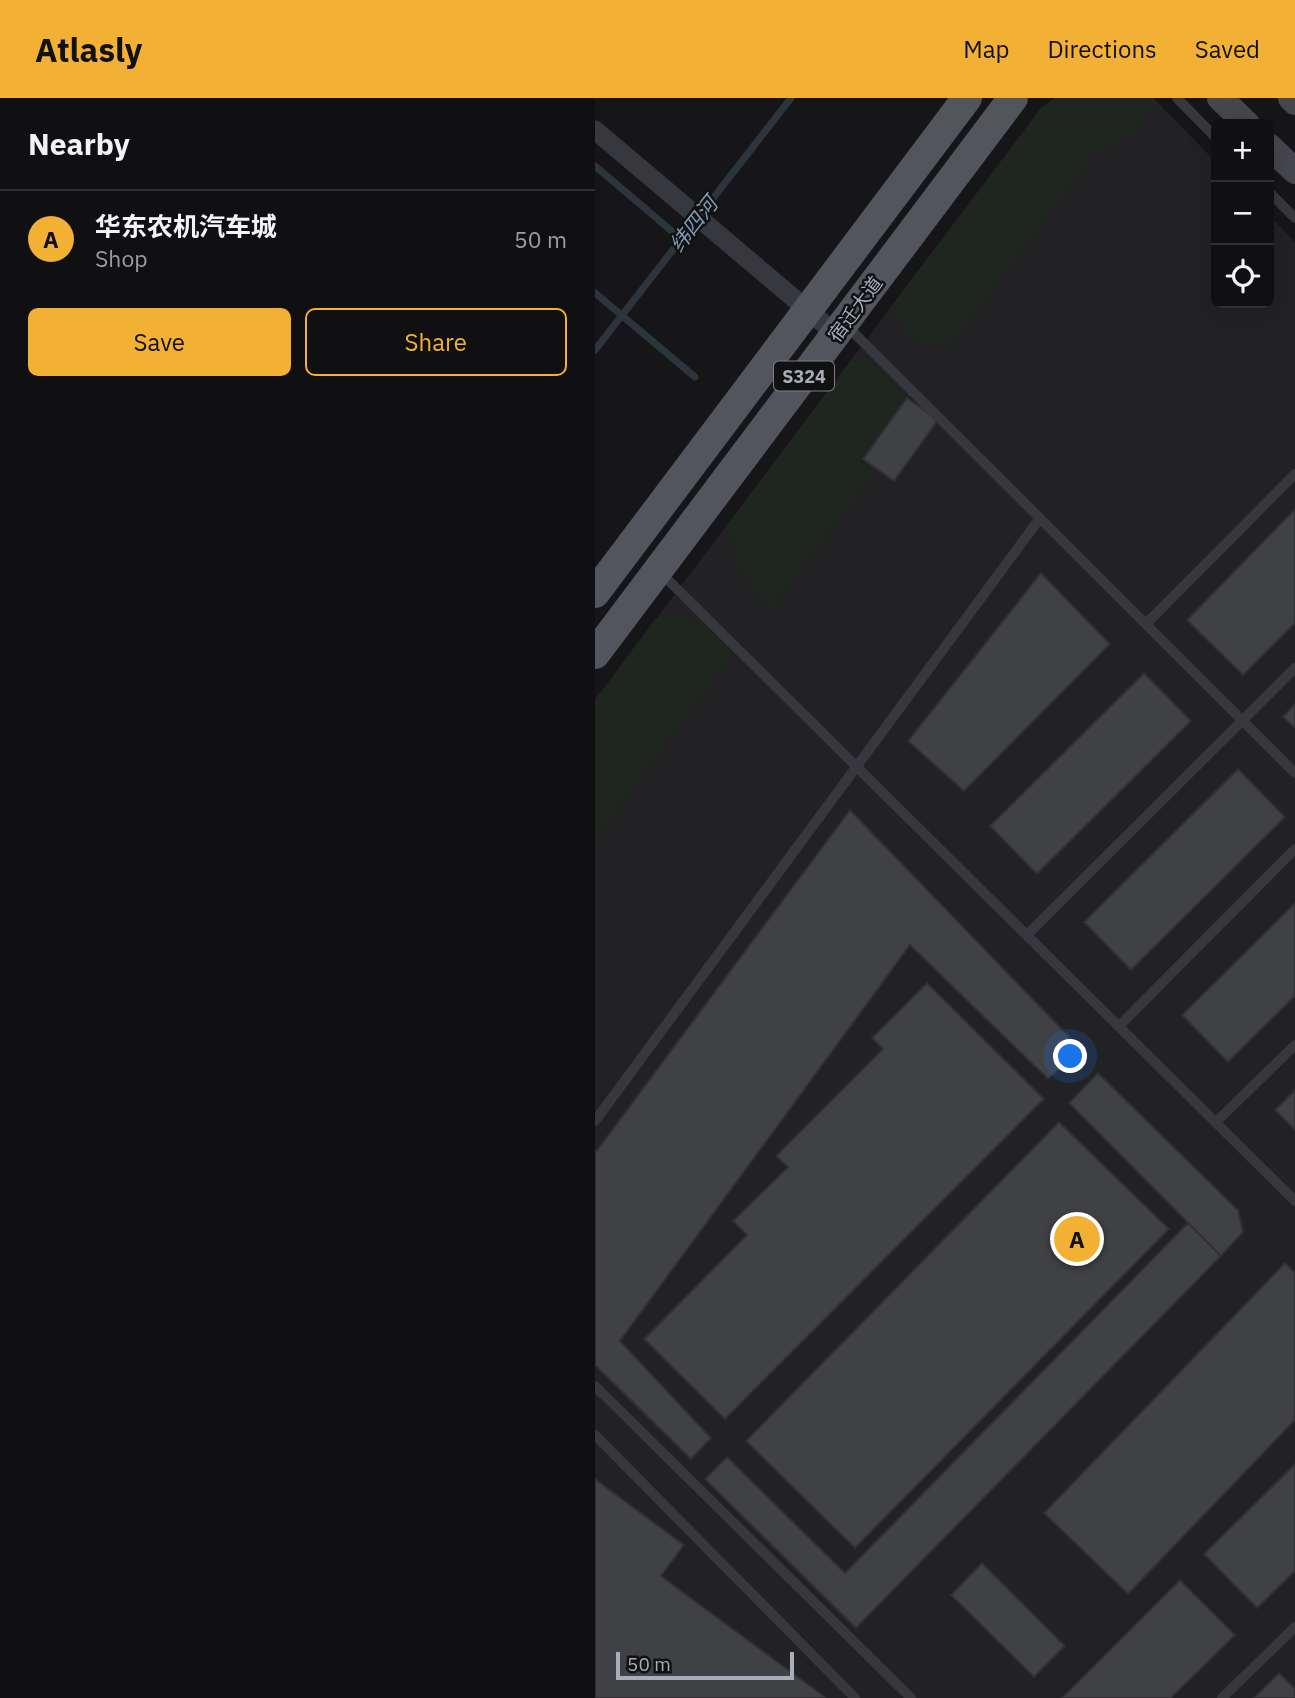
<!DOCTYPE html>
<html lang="en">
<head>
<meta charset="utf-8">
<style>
	:root { --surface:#101012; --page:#19191b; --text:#f1f3f6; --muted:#9c9d9f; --line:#303032; --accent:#f2b134 }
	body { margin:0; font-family:"IBM Plex Sans","Noto Sans SC",sans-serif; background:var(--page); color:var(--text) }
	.controls { position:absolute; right:21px; top:21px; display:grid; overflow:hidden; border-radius:10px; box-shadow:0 7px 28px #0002 }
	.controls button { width:63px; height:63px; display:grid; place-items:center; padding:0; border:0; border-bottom:2px solid var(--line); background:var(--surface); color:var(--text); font:35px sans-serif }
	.scale { position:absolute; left:21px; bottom:18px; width:178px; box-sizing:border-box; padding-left:7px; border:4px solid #a8adb8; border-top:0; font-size:19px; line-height:24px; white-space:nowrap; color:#a8adb8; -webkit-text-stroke:5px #111113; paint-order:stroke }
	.you { position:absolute; left:476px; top:959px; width:24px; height:24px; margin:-18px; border:5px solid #fff; border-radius:50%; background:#1a73e8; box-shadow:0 0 0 10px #1a73e833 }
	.badge { display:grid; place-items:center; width:46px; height:46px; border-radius:50%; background:var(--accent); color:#111; font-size:23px; font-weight:700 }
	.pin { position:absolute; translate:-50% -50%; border:4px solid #fff; box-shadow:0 2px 7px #0006 }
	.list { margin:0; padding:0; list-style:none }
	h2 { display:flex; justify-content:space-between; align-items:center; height:91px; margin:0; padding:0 28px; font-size:30px }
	h2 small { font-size:23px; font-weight:400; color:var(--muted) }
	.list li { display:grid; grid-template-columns:46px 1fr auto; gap:21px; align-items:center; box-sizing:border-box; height:98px; padding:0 28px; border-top:2px solid var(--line) }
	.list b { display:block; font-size:26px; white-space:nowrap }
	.list p { margin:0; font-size:23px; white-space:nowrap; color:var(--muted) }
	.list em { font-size:23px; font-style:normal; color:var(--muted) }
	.actions { display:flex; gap:14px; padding:21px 28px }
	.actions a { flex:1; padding:16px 0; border:2px solid var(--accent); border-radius:10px; text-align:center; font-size:24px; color:var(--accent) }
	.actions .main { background:var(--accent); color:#111 }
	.icon { flex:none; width:38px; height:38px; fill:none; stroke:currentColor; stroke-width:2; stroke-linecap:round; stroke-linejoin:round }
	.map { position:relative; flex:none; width:700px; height:1600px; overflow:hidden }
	header { display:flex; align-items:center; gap:42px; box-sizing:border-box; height:98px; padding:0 35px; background:var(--accent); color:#111 }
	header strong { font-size:33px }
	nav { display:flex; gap:38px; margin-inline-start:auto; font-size:24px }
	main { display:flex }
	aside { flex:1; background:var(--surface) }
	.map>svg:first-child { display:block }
	.built { fill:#222225 }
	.green { fill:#1e261f }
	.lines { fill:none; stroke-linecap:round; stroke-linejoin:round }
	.stream { stroke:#2c353c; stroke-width:7 }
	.building { fill:#404145; stroke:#303034; stroke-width:2 }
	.lane { stroke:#37383d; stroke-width:10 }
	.street { stroke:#37383d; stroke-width:19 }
	.secondary { stroke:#45474d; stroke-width:26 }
	.primary { stroke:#53555c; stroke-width:30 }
	.labels { text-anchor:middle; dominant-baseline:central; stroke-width:5; stroke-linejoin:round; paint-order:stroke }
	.shield { fill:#111113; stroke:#7b7e86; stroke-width:2 }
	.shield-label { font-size:18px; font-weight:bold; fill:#a8adb8 }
	.street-label { font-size:19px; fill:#a8adb8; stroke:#111113 }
	.water-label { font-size:21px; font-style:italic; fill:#7f9bb3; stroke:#111113 }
</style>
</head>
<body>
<header>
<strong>Atlasly</strong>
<nav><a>Map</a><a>Directions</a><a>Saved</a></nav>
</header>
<main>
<aside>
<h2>Nearby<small></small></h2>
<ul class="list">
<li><span class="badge">A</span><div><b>华东农机汽车城</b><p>Shop</p></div><em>50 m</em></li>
</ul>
<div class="actions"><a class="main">Save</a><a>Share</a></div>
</aside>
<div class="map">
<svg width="700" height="1600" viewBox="0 0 700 1600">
	<rect width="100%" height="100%" fill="#161618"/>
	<path class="built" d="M460 0H558L621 64V205H674V117L700 144V1600H0V602L446 10Z"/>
	<path class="green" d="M460 0H558L567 8 552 16 536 39 499 55 353 252C319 241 312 245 295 210L446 10Z
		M261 262 277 265 325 314 176 512 144 471 132 427 254 265Z
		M79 516C104 522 120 538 139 555L0 742V602L61 520Z"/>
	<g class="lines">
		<path class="stream" d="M0 68 86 141
			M0 195 100 279
			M0 252 196 0"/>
	</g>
	<path class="building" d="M312 300 343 322 299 383 268 361Z
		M700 411V525L648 577 592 522Z
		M446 475 515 546 369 693 313 643Z
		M549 575 596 623 442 776 395 728Z
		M700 606V630L688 619Z
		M643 671 690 719 536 872 489 824Z
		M255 712 486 951 453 981 315 847 25 1243 116 1340 96 1361 0 1267V1055Z
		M700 805V898L633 964 587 917Z
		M332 885 449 1001 130 1321 49 1241 152 1137 138 1123 193 1069 181 1058 288 951 277 940Z
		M503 975 643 1112 648 1134 626 1158 474 1005Z
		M700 992V1032L680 1012Z
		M464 1024 574 1131 260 1450 151 1343Z
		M593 1125 626 1158 261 1530 110 1381 132 1359 250 1475Z
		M690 1165 700 1175V1322L533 1496 449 1415Z
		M700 1366V1473L662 1510 609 1456Z
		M0 1381 89 1447 66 1478 230 1599 228 1600H0Z
		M387 1465 470 1548 439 1579 356 1497Z
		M585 1482 640 1537 576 1600H467Z
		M684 1575 700 1591V1600H659Z"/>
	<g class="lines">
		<path class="lane" d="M582 0 621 40
			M674 94 700 120
			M252 228 700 675
			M66 475 700 1103
			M551 526 700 376
			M432 837 700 570
			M524 928 700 751
			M0 1023 445 420
			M621 1024 700 947
			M0 1288 316 1600
			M0 1337 260 1600
			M627 1600 700 1529"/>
		<path class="street" d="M0 32 241 236"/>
		<path class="secondary" d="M625 0 652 26
			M696 0 700 4
			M674 48 700 73"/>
		<path class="primary" d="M0 495 372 0
			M0 556 418 0"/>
	</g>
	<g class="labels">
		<rect class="shield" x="179" y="263.5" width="60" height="29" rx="5"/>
		<g class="shield-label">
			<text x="209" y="278">S324</text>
		</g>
		<g class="street-label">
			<text transform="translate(260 211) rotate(-53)">宿迁大道</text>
		</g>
		<g class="water-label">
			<text transform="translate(98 126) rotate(-52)">纬四河</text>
		</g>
	</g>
</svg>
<div class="controls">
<button>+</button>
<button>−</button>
<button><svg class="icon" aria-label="locate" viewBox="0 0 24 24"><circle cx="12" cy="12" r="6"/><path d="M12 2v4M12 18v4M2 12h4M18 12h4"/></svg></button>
</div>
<div class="scale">50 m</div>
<div class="you"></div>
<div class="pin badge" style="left:482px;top:1141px">A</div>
</div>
</main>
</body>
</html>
